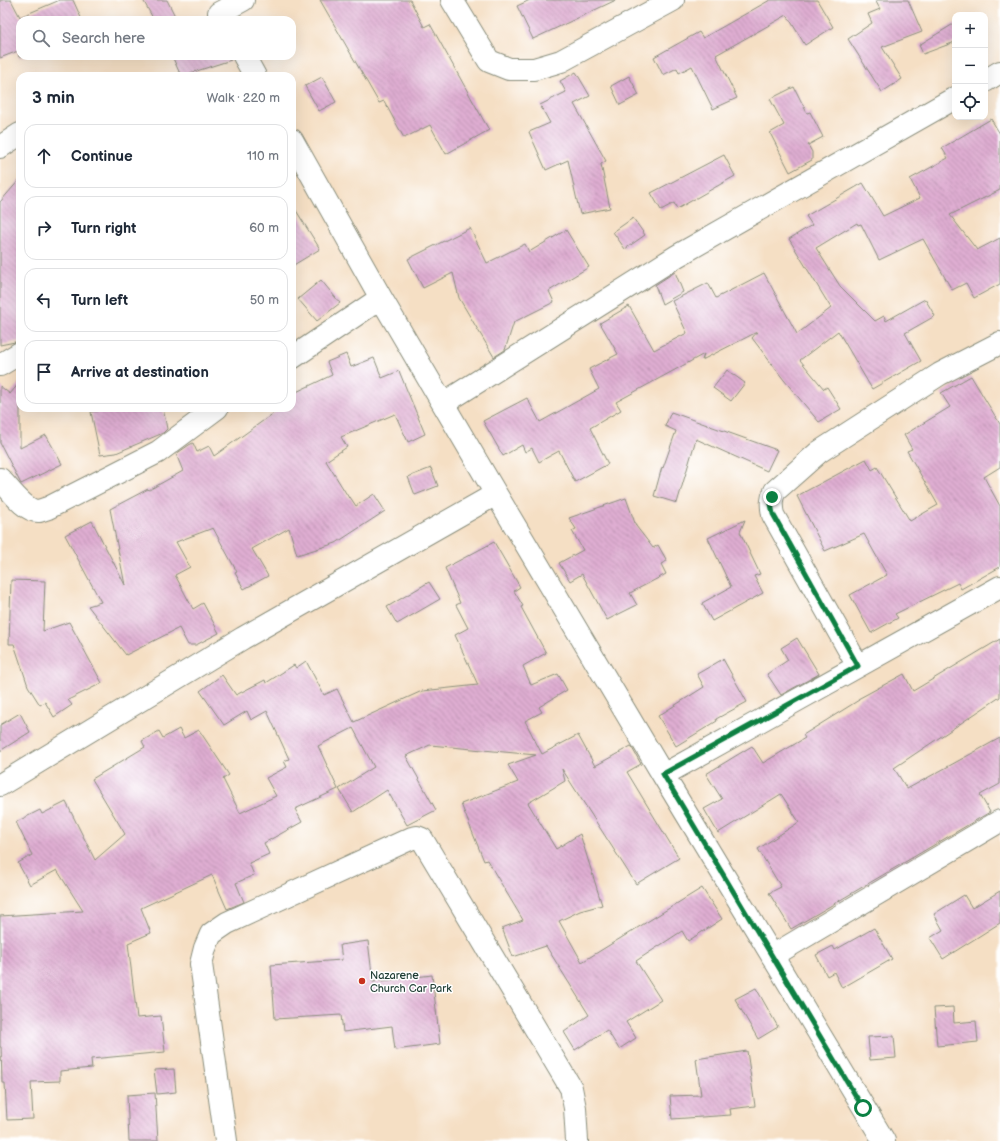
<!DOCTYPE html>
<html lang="en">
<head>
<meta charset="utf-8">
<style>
	:root { --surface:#fff; --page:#f2f2f3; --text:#1f2937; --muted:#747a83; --line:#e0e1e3 }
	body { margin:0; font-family:"Balsamiq Sans",sans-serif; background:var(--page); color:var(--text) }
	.controls { position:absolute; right:12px; top:12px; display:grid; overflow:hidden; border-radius:8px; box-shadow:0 4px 16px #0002 }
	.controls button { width:36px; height:36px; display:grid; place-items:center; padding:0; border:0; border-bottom:1px solid var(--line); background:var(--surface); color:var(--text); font:20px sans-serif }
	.stop { position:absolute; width:12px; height:12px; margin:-9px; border:3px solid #0b8043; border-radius:50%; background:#fff }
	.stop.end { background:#0b8043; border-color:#fff; box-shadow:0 1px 4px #0008 }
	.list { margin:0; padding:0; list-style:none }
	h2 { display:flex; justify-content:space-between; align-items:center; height:52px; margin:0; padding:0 16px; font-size:17px }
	h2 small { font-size:13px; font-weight:400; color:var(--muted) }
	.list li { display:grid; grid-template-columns:26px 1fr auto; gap:12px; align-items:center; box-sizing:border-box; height:64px; margin:0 8px 8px; padding:0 8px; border:1px solid var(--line); border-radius:12px }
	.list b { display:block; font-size:15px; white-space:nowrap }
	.list em { font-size:13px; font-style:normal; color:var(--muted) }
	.icon { flex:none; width:22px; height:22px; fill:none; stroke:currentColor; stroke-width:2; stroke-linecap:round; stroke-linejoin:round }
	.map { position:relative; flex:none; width:1000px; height:1141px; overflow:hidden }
	.search { position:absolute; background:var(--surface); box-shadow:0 4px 16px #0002; left:16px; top:16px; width:280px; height:44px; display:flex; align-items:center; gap:10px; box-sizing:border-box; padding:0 14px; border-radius:12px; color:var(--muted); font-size:15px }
	.panel { position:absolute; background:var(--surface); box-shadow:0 4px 16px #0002; left:16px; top:72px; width:280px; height:340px; border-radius:12px }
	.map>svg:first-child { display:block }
	.building { fill:url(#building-back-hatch) }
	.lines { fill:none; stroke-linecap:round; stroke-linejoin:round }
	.street-casing { stroke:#8a8e7c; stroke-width:24 }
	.street { stroke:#fff; stroke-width:22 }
	.route { stroke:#0b8043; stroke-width:5 }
	.poi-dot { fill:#c8321e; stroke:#fff; stroke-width:1.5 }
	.labels { text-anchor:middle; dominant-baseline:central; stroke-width:3; stroke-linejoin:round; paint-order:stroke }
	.poi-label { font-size:11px; fill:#1f3d34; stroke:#fff; text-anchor:start }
</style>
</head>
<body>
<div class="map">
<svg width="1000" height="1141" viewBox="0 0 1000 1141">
	<defs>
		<pattern id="building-back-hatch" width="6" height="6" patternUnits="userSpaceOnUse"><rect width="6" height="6" fill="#dfadd2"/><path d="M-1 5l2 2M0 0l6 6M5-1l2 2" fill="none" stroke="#b48eab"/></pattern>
	</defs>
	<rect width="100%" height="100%" fill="#fff"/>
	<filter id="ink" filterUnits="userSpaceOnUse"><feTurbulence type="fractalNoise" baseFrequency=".025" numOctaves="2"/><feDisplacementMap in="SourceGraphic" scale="8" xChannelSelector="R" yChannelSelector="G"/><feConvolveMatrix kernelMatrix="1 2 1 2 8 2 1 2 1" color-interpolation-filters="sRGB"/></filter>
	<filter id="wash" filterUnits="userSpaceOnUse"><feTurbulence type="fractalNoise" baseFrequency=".012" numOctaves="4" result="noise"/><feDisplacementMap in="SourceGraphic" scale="16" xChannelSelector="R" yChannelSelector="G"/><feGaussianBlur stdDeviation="0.9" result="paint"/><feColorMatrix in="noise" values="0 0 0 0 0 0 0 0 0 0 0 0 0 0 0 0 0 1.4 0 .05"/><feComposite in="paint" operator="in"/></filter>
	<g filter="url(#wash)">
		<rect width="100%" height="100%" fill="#f5dfc4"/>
		<g id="blocks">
			<path class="building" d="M0 0H11L20 17 60 0H73L82 20H20V56H27L19 57 18 51 0 58Z
				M143 0H167L177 20H154Z
				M320 0H410L424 27 430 24 489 130 446 154 430 125 404 138 384 101 379 103Z
				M530 0H616L533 39 517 6Z
				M770 0H817L833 27 805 45 787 15 716 55 737 98 713 109 692 66 679 73 677 68 663 75 654 57 699 32 703 38Z
				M875 0H908L922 32 882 47 902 79 882 92 848 39 872 23 868 14 880 9Z
				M955 23V42L923 54 919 45Z
				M172 56H231V60L181 76Z
				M576 72 590 96 574 104 606 161 601 164 610 208 580 214 568 160 546 170 529 132 550 123 540 105 566 92 560 81Z
				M629 76 639 95 620 105 611 86Z
				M322 77 336 102 319 111 305 86Z
				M794 87 807 113 810 112 823 137 808 145 812 152V160L790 172 770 133 784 125 770 99Z
				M991 119 1000 134V190L950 215 977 250 1000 238V284L974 298 966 283 952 290 923 239 879 260 861 224 858 225 857 223 816 248 840 286 875 321 884 316 886 321 925 299 935 316 905 333 921 361 872 389 838 331 800 360 824 389 827 387 841 409 819 422 784 380 752 338 757 332 702 360 704 354 616 402 621 410 590 428 608 464 575 482 559 451 539 462 532 448 525 452 522 445 503 456 483 421 527 398 540 422 599 389 589 369 618 354 600 323 629 306 654 350 687 333 672 301 708 283 716 298 764 273 797 334 831 308 789 239 812 225 806 216 863 183 883 216 920 198 910 179 948 158 942 148Z
				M724 155 735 176 677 209 674 203 661 210 651 193Z
				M20 179V341L0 345V202Z
				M292 204 320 249 292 266Z
				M633 218 645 235 625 249 613 232Z
				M470 228 487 263 525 244 529 252 566 230 589 267 549 291 554 302 514 322 505 350 494 357 459 298 453 273 423 288 408 259Z
				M675 272 683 292 662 304 655 285Z
				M321 280 340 303 317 321 298 299Z
				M346 354 351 367 374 358 382 378 399 371 425 434 408 442 395 414 341 437 347 447 326 461 349 498 350 497 356 506 374 494 385 511 336 543 297 555 289 528 252 549 268 576 244 589 235 573 237 572 213 528 176 542 190 567 175 575 193 609 203 603 219 633 196 645H188L179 628 126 655 88 606 101 602 65 535 92 521 125 585 110 509 148 489 149 490 183 471 176 454 189 445 193 443 197 452 209 446 214 456 281 408H292V394L332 375 327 362Z
				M727 370 745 383 731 401 713 388Z
				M971 376 1000 424V467L984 477 1000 506V567L961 589 958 583 895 614 898 618 871 633 850 595 887 575 864 534 825 551 797 496 866 459 872 470 877 467 910 521 938 505 907 451 912 449 904 435 950 407 941 393Z
				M20 382V448L46 435 62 464 21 484 0 443V386L10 394Z
				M114 408H163L167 429 163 433 116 453 100 455 91 412Z
				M671 412 777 450 767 471 696 439 677 503 654 496 662 467 663 468 676 431 665 426Z
				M431 468 438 486 415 495 408 477Z
				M626 498 636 526 653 548 658 545 667 561 661 564 666 574 630 593 637 605 607 620 582 574 570 581 559 563 583 550 572 531 576 529 569 518Z
				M745 520 740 532 760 574 754 576 763 593 712 621 702 603 731 587 708 538Z
				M494 542 520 587 514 591 523 606 521 607 546 653 523 666 531 685 558 674 567 690 539 707 542 712 525 721 542 754 578 735 595 766 631 746 641 764 627 772 679 858 636 884 562 769 565 781 528 803 556 849 580 834 602 905 580 911 559 921 582 962 702 888 722 919 688 941 682 931 636 961 661 1000 626 1022 636 1038 619 1049 607 1030 575 1050 564 1032 589 1015 546 946 513 957 502 928 523 920 487 860 484 861 461 804 518 782 508 765 536 755 430 745 406 756 436 810 407 825 387 790 353 812 339 789 374 767 353 728 318 746 338 789 295 809 302 822 264 843 269 854 249 863 254 875 236 883 244 902 227 909 212 875 141 908 151 933 128 943 137 1018 161 1016 165 1052 91 1059 92 1068 60 1071V1081L31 1082 33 1119 7 1120 5 1083H2L1 1047H0V916L83 911 57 870 30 885 18 863 32 855 16 822 40 810 42 814 66 802 95 860 125 834 92 779 145 747 142 741 159 731 163 738 179 729 184 738 199 730 229 775 223 779 240 813 276 796 266 778 287 767 284 761 289 759 267 711 251 720 247 711 224 725 200 691 222 675 236 695 265 680 266 683 294 665 296 668 306 661 324 695 337 689 354 722 422 691 478 685 455 635 468 628 456 605 460 603 445 568Z
				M11 580 45 581 43 631 69 622 102 683 68 700 72 705 54 717 45 702 40 705 28 686 14 644H9Z
				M429 582 440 599 397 624 387 607Z
				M797 638 819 674 781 695 767 674 788 660 781 648Z
				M1000 639V697L894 768 907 789 1000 738V784L980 795 990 812 791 929 769 893 781 887 758 849 799 822 781 794 718 833 704 809 722 799 706 774 752 746 763 763 805 738 803 735 859 700 858 699 904 674 913 691Z
				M723 659 747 702 716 719 717 721 676 746 658 716 704 687 697 674Z
				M20 713 30 732 0 751V725Z
				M1000 891V923L943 959 930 938 943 930 934 914 964 895 972 908Z
				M874 928 892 959 842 988 834 972 827 976 816 955 833 946 835 950Z
				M368 941 373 982 432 975 440 1044 395 1050 392 1026 343 1032 341 1015 275 1019 271 965 342 960 340 945Z
				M756 988 778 1027 758 1039 735 999Z
				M953 1007 954 1023 976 1021 978 1042 937 1046 934 1008Z
				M894 1036 896 1058 870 1060 868 1037Z
				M747 1051 755 1106 730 1109 731 1115 672 1119 670 1096 701 1095 696 1059Z
				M174 1069 176 1092 157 1094 154 1070Z
				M155 1093 158 1141H129L127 1095Z"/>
		</g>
	</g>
	<g filter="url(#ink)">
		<use href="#blocks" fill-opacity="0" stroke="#8a8e7c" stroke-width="1"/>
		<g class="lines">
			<defs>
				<path id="street" d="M452 0 489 61 509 69H534L561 61 673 0
					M219 13 243 0
					M244 56 255 76
					M985 81 1000 72
					M292 140 381 298 496 494 663 775 884 1141
					M0 147 20 134
					M292 358 381 298
					M0 365 20 353
					M444 403 677 256 955 98
					M0 479C9 488 25 512 39 511 42 510 45 509 48 508L158 452 217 408
					M858 666 773 515C771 505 771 499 775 491L819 452 940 374 1000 343
					M663 775 1000 587
					M0 785 243 638 496 494
					M772 956 1000 821
					M226 1141 201 964 205 948 211 934 227 923 412 838 417 837 422 839 571 1088 575 1108 577 1141"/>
			</defs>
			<use href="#street" class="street-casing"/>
			<use href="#street" class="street"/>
		</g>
	</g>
	<g class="lines" filter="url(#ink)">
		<path class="route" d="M772 497 771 504 773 514 858 666 663 774 863 1108"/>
	</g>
	<circle class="poi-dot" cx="362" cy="981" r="4"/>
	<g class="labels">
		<g class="poi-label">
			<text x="370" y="975">Nazarene<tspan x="370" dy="13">Church Car Park</tspan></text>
		</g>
	</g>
</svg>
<div class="controls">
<button>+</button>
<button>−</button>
<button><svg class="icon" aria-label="locate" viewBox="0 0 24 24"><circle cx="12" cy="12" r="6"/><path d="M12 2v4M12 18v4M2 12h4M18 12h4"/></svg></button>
</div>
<div class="stop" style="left:863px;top:1108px"></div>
<div class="stop end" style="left:772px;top:497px"></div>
<div class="search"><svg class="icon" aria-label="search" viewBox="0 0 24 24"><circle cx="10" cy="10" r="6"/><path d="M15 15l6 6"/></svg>Search here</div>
<section class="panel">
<h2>3 min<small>Walk · 220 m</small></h2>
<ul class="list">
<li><svg class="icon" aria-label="ahead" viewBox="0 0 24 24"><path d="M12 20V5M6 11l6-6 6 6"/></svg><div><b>Continue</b></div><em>110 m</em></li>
<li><svg class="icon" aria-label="right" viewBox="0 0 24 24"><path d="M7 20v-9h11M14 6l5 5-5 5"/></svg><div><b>Turn right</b></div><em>60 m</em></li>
<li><svg class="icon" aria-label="left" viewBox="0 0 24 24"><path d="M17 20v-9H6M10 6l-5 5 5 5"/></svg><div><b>Turn left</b></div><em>50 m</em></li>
<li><svg class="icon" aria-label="arrive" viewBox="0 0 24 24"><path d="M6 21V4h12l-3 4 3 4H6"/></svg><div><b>Arrive at destination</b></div></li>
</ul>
</section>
</div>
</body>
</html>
